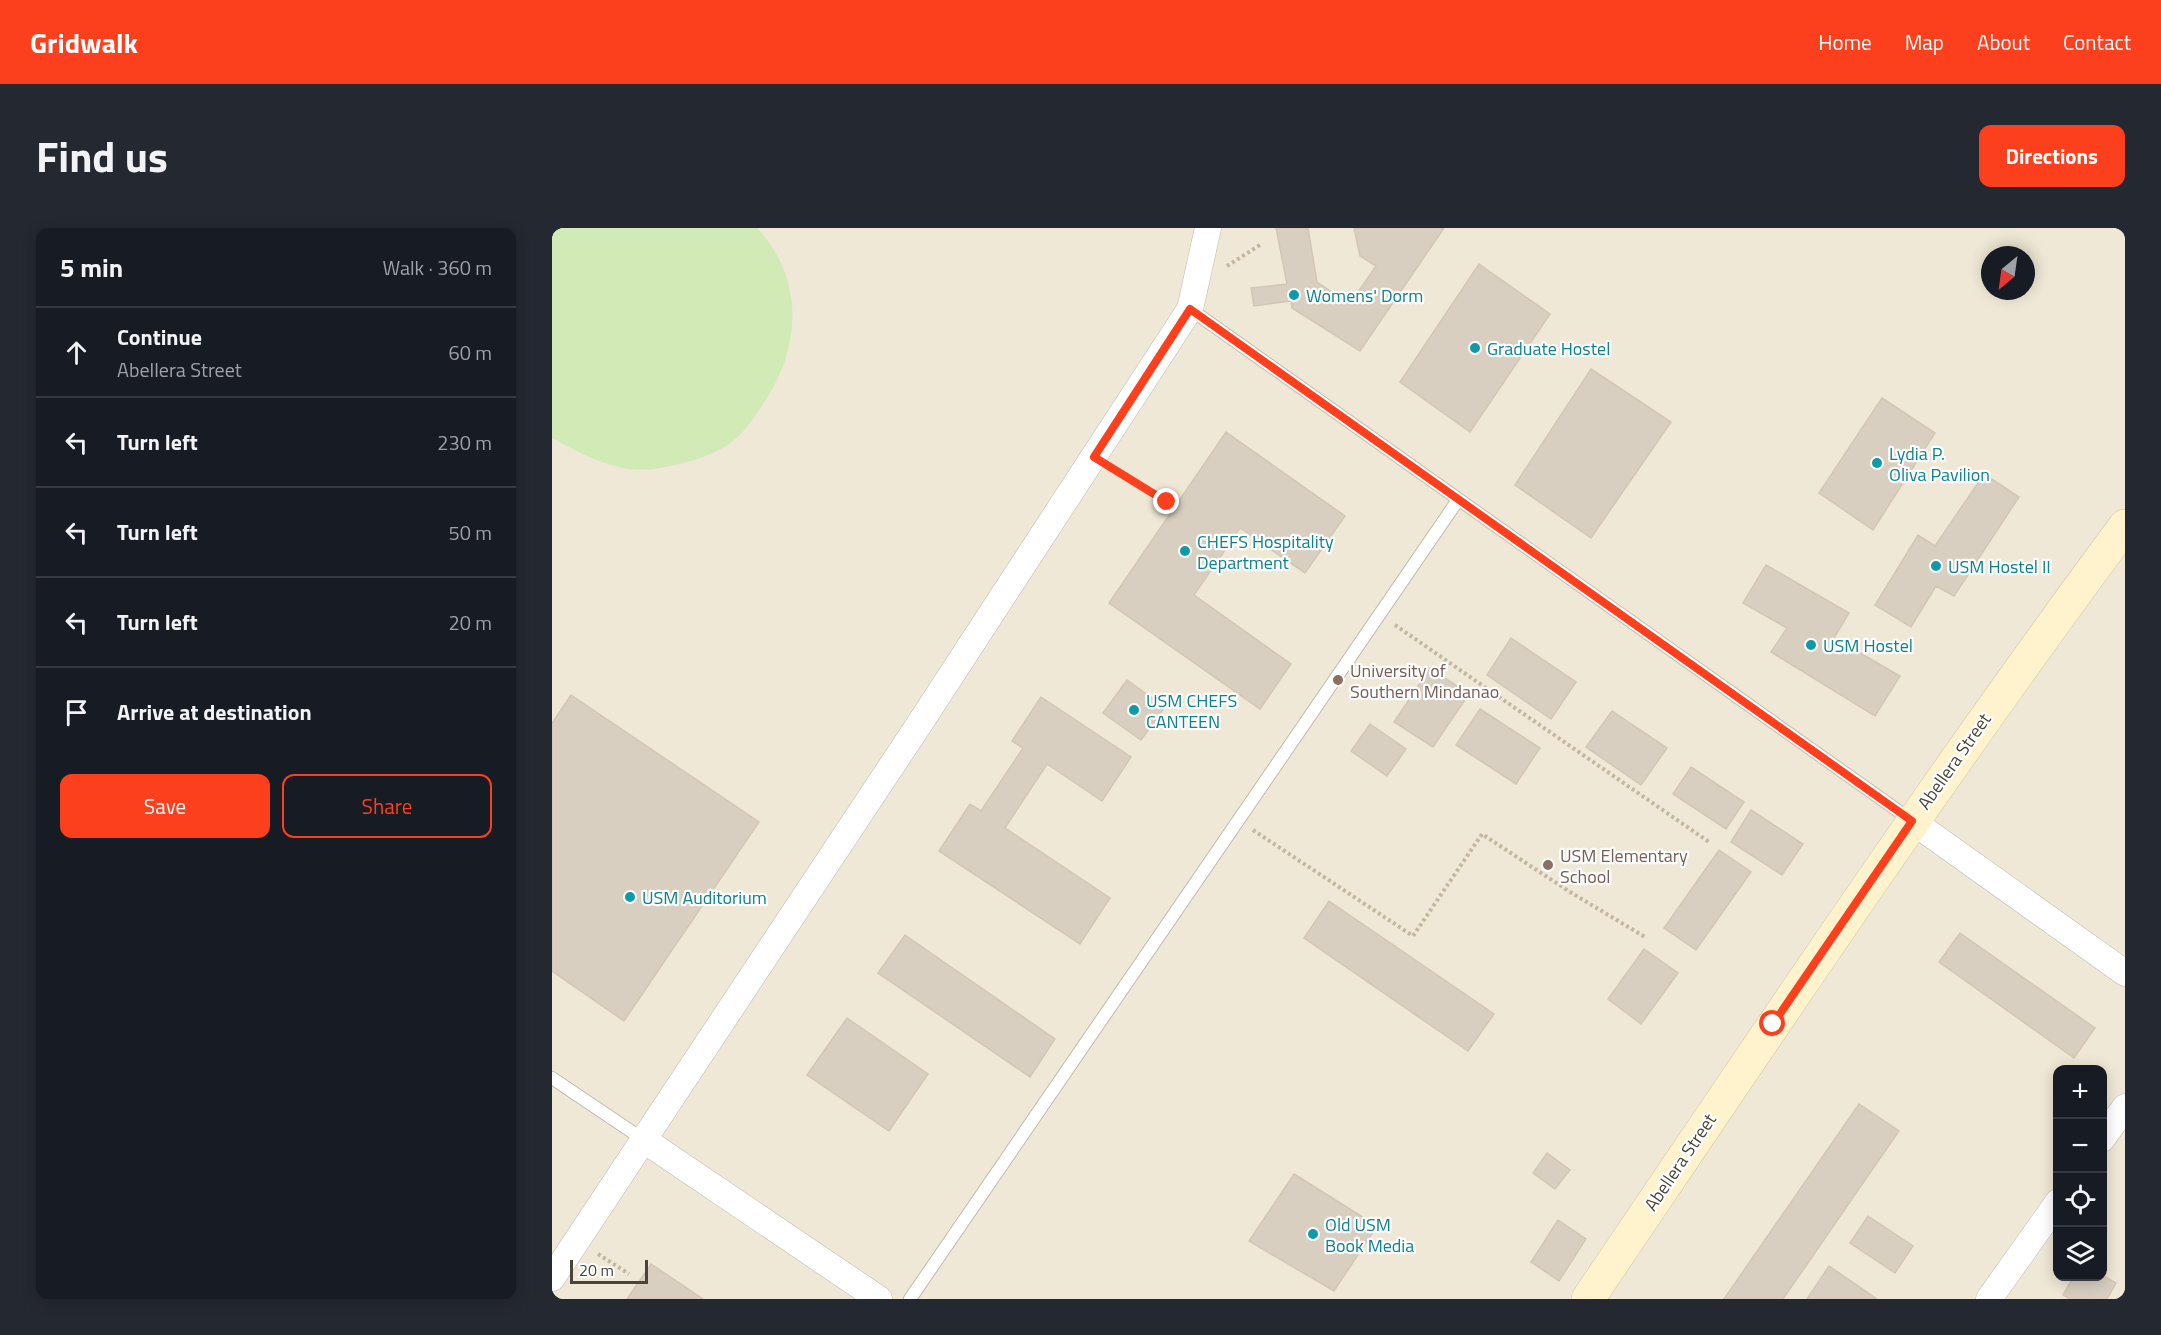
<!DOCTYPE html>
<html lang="en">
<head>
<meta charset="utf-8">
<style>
	:root { --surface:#171b24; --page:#242831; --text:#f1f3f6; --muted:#9ea1a6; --line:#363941; --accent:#fc3f1d }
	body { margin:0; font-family:"Titillium Web",sans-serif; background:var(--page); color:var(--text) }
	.controls { position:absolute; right:18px; bottom:18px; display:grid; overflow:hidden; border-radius:12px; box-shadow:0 3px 15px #0003 }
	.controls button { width:54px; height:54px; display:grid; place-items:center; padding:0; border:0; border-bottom:2px solid var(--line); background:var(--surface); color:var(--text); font:30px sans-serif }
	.compass { position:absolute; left:1429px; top:18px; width:54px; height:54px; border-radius:50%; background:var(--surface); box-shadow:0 3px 15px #0003; rotate:209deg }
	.scale { position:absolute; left:18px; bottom:15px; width:78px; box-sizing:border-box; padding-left:6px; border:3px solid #4b4439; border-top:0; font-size:16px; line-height:21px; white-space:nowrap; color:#4b4439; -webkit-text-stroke:4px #fff; paint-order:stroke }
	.stop { position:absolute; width:18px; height:18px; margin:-14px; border:4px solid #fc3f1d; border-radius:50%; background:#fff }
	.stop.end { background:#fc3f1d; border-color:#fff; box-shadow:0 2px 6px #0008 }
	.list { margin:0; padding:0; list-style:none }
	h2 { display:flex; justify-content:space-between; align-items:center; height:78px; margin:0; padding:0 24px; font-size:26px }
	h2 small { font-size:20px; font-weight:400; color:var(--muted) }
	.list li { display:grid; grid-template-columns:39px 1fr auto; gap:18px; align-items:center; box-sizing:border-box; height:90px; padding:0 24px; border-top:2px solid var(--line) }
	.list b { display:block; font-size:22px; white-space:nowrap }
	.list p { margin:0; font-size:20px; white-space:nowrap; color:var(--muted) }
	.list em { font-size:20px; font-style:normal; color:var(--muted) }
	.actions { display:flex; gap:12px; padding:18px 24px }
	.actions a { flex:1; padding:14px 0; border:2px solid var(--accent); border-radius:12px; text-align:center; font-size:21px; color:var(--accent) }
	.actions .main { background:var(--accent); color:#fff }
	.icon { flex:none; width:33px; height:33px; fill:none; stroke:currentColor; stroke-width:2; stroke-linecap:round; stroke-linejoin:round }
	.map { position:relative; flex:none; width:1573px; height:1071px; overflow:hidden; border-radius:12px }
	header { display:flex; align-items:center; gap:36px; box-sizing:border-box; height:84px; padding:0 30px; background:var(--accent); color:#fff }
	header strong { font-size:28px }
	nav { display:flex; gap:33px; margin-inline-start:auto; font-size:21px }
	.intro { display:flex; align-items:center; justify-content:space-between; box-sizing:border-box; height:144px; padding:0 36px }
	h1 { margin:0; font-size:42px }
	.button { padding:15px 27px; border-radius:12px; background:var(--accent); color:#fff; font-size:21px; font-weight:700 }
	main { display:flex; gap:36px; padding:0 36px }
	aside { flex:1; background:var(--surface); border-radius:12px; box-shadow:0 3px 15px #0003 }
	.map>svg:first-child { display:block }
	.education { fill:#efe8d6; fill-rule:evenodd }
	.green { fill:#d2eab5 }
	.building { fill:#d8cfc1; stroke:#d3c7b4; stroke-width:1.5 }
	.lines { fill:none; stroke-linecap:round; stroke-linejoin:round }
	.lane-casing { stroke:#c2bbae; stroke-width:14 }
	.street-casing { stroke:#c2bbae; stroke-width:27 }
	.secondary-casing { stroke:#d6c79b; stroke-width:34 }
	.path { stroke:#c4b79f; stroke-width:4; stroke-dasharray:3 3; stroke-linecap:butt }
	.lane { stroke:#fff; stroke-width:12 }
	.street { stroke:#fff; stroke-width:26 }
	.secondary { stroke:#fff3cd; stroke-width:33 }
	.route { stroke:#fc3f1d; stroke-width:8 }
	.culture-dot { fill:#0f9aa8; stroke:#fff; stroke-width:2 }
	.education-dot { fill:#8d6e63; stroke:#fff; stroke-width:2 }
	.labels { text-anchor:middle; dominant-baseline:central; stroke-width:4.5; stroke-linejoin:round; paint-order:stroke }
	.culture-label { font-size:18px; fill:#0d838f; stroke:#fff; text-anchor:start }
	.education-label { font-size:18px; fill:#785e54; stroke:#fff; text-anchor:start }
	.street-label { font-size:18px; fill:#4b4439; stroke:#fff }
</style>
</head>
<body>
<header>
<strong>Gridwalk</strong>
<nav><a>Home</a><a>Map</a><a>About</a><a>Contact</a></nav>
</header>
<div class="intro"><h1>Find us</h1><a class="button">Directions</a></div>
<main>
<aside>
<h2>5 min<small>Walk · 360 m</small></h2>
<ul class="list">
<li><svg class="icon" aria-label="ahead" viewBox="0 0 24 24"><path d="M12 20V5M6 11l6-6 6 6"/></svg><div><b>Continue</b><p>Abellera Street</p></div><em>60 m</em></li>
<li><svg class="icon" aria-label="left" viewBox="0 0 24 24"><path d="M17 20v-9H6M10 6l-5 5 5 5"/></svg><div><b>Turn left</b></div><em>230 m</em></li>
<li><svg class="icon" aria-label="left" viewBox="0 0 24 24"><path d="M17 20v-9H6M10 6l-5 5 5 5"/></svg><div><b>Turn left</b></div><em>50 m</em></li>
<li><svg class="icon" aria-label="left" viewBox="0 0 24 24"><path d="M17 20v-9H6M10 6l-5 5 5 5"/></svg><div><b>Turn left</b></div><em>20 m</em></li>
<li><svg class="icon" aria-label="arrive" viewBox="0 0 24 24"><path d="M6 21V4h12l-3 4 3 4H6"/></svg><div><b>Arrive at destination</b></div></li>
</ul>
<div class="actions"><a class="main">Save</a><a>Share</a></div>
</aside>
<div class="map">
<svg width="1573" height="1071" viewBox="0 0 1573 1071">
	<rect width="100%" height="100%" fill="#f6f3ec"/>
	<path class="education" d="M0 0H1573V1071H0ZM1438 27H1474V63H1438ZM1506 842H1550V1048H1506Z"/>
	<path class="green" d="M0 0H205C254 52 249 123 209 179 201 192 189 208 176 217 155 230 127 237 103 241 66 246 31 227 0 210Z"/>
	<path class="building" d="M724 0H756L765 54 798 76 824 38 808 28 802 0H892L808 123 740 80 739 73 702 78 699 60 735 56Z
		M927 36 998 86 918 204 848 154Z
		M1039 141 1119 194 1039 310 963 257Z
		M1330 170 1383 205 1321 302 1267 265Z
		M674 204 793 288 753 345 688 300 642 367 739 436 708 481 557 375Z
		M1432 246 1467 269 1402 368 1384 358 1359 399 1323 377 1366 307 1383 318Z
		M1214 337 1297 385 1282 410 1348 448 1323 488 1219 424 1235 400 1191 375Z
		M959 410 1024 454 999 491 935 447Z
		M878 440 917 466 881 519 842 494Z
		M575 452 613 479 589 512 551 485Z
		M19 467 207 594 72 793 0 743V495Z
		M489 469 579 529 550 573 495 536 453 600 558 670 528 716 387 623 418 576 429 583 471 520 460 513Z
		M928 481 988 520 964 556 904 517Z
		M1060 483 1115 520 1089 557 1034 519Z
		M818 496 854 521 835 548 799 523Z
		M1139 539 1192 574 1174 601 1121 566Z
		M1199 582 1251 616 1230 647 1179 614Z
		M1167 622 1199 644 1144 722 1112 700Z
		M777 673 942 786 916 823 752 710Z
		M1408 705 1543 800 1522 830 1387 734Z
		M353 707 503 811 478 849 326 745Z
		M1092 721 1126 745 1089 796 1056 771Z
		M295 790 376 846 337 903 255 847Z
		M1307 876 1347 903 1231 1071H1172Z
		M995 925 1018 942 1003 961 981 945Z
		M742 946 825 998 782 1063 697 1013Z
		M1316 988 1361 1018 1343 1045 1298 1015Z
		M1006 992 1034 1011 1007 1053 979 1034Z
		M99 1036 151 1071H75Z
		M1277 1038 1325 1071H1255Z
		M1550 1047 1564 1055 1555 1071H1518L1511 1067 1522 1048H1550Z"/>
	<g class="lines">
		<defs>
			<path id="lane" d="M638 81 1359 592
				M0 850 92 912
				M358 1071 906 272"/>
			<path id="street" d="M1360 593 1573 745
				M1550 911 1573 879
				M92 912 327 1071
				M0 1050 368 495 638 81 656 0
				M1437 1071 1506 974"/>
			<path id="secondary" d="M1036 1071C1212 811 1386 550 1573 298"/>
		</defs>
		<use href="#lane" class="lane-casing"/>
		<use href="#street" class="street-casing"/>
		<use href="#secondary" class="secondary-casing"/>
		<path class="path" d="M675 38 708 17
			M562 242 615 274
			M843 397 1157 614
			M701 602 861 708 930 606 1018 664 1093 709
			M46 1026 77 1046"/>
		<use href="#lane" class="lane"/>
		<use href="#street" class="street"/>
		<use href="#secondary" class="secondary"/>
	</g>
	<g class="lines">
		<path class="route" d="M615 274 542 229 638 81 1360 593 1221 796"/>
	</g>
	<g class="culture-dot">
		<circle cx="742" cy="67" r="6"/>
		<circle cx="923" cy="120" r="6"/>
		<circle cx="1325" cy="235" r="6"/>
		<circle cx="633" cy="323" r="6"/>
		<circle cx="1384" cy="338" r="6"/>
		<circle cx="1259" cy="417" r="6"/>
		<circle cx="582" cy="482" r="6"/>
		<circle cx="78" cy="669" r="6"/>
		<circle cx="761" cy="1006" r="6"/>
	</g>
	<g class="education-dot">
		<circle cx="786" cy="452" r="6"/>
		<circle cx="996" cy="637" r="6"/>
	</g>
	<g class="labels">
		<g class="culture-label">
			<text x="754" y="67">Womens' Dorm</text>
			<text x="935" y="120">Graduate Hostel</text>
			<text x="1337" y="225">Lydia P.<tspan x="1337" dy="21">Oliva Pavilion</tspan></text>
			<text x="645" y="313">CHEFS Hospitality<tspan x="645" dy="21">Department</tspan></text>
			<text x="1396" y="338">USM Hostel II</text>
			<text x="1271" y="417">USM Hostel</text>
			<text x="594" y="472">USM CHEFS<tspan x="594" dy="21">CANTEEN</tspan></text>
			<text x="90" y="669">USM Auditorium</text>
			<text x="773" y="996">Old USM<tspan x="773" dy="21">Book Media</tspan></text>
		</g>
		<g class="education-label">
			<text x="798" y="442">University of<tspan x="798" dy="21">Southern Mindanao</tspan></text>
			<text x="1008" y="627">USM Elementary<tspan x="1008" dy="21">School</tspan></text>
		</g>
		<g class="street-label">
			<text transform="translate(1402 533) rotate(-55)">Abellera Street</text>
			<text transform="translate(1128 934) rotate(-56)">Abellera Street</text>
		</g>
	</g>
</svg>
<div class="controls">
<button>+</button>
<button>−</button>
<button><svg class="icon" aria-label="locate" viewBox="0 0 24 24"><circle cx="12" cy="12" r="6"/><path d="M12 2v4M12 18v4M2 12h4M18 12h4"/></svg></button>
<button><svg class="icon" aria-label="layers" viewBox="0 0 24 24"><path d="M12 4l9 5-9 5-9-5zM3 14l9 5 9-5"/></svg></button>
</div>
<svg class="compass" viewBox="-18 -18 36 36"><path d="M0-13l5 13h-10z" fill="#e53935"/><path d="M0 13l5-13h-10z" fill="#9ea1a6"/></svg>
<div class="scale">20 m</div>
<div class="stop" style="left:1221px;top:796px"></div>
<div class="stop end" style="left:615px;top:274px"></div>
</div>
</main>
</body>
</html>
